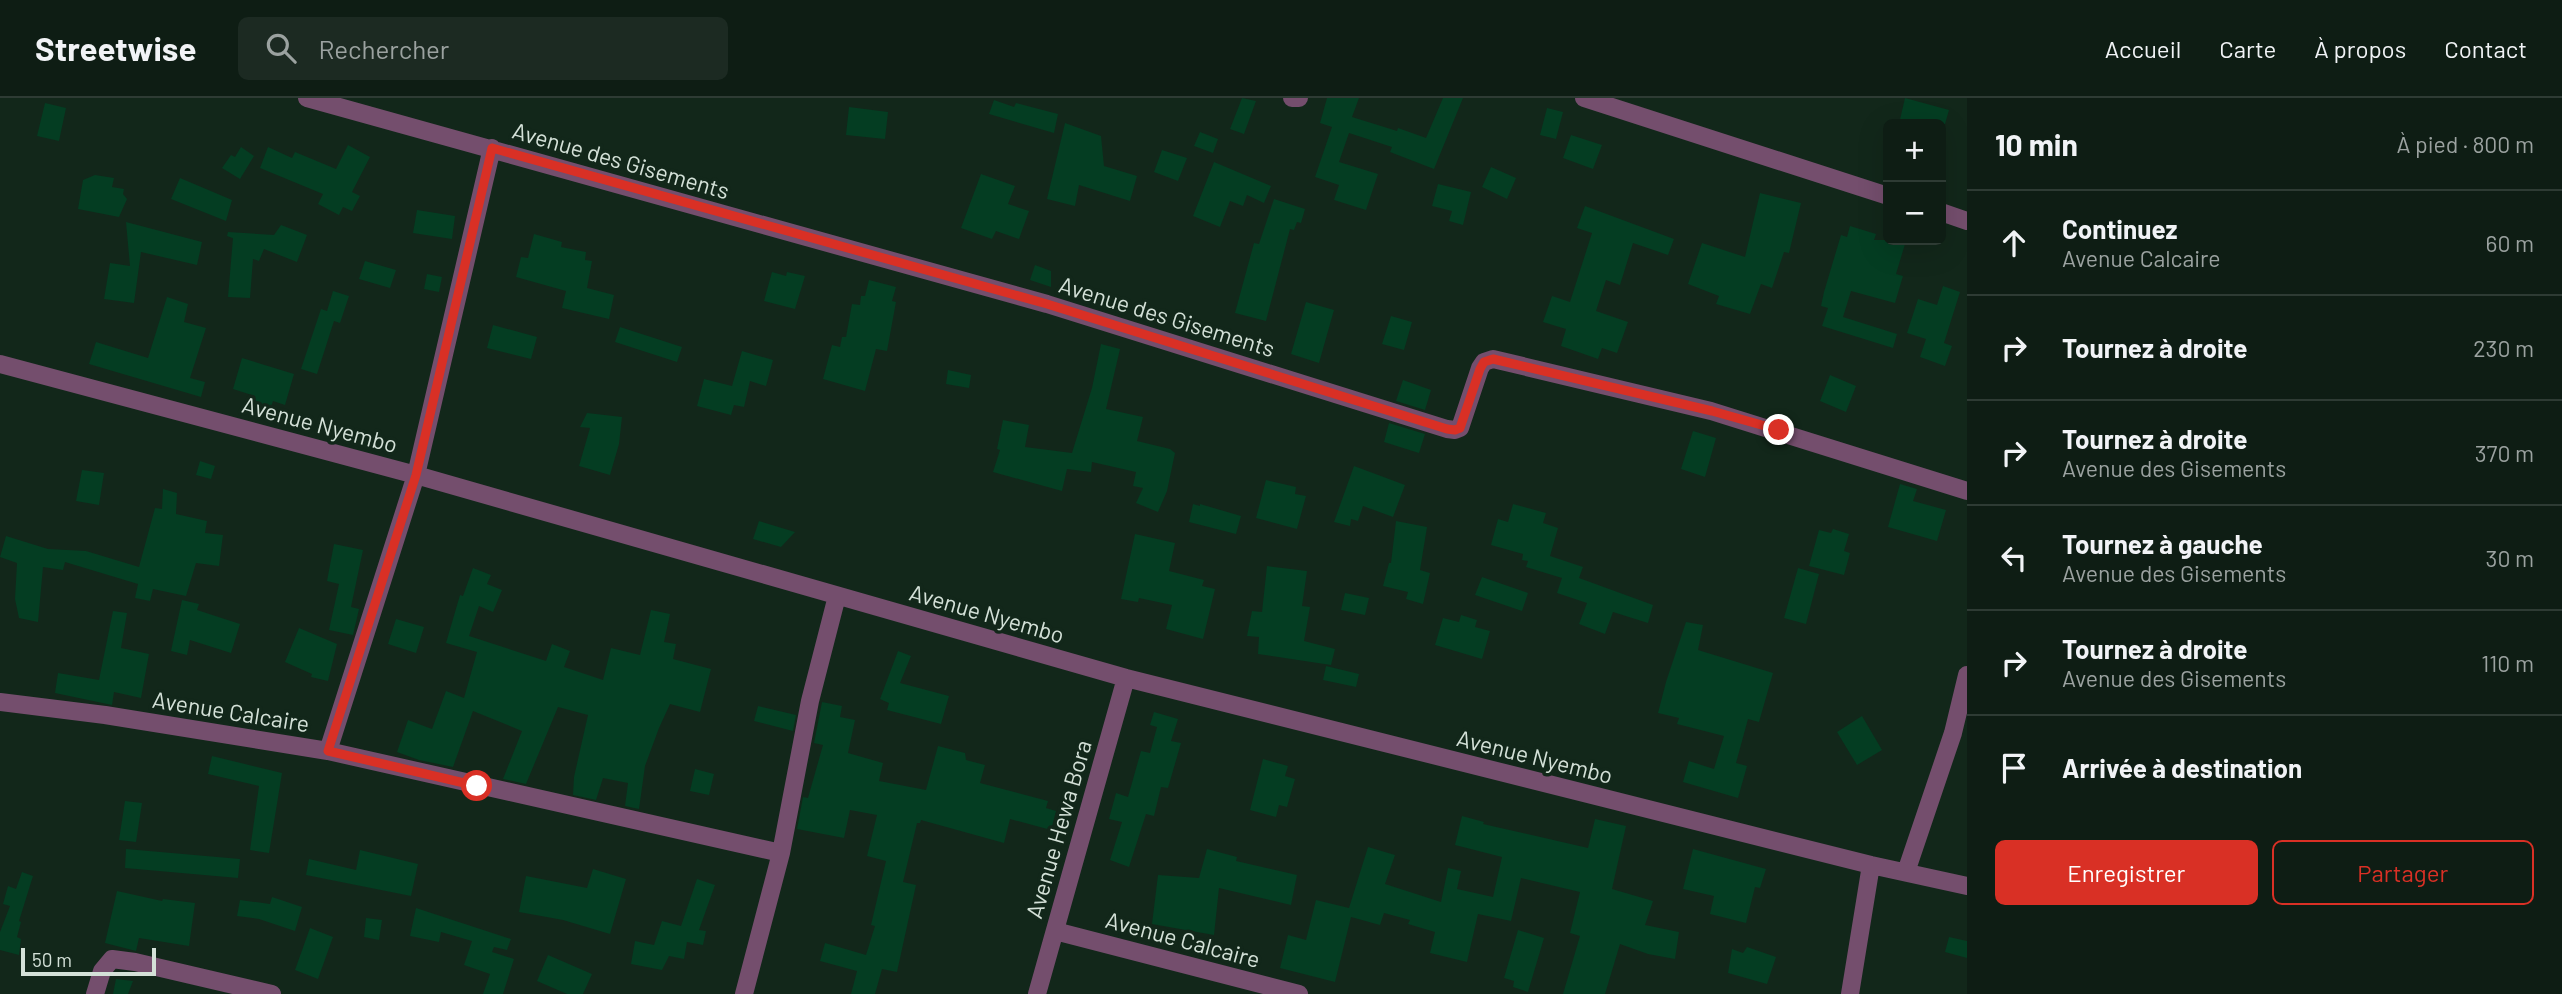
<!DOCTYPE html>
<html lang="fr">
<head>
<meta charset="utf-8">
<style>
	:root { --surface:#0e1d14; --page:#1c2a22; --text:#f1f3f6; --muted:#9ba2a0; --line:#2e3b34; --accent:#d93025 }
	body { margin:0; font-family:Barlow,sans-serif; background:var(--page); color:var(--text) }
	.controls { position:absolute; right:21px; top:21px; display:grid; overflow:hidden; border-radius:10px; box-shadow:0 7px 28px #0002 }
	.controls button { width:63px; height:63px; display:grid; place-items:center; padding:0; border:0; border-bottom:2px solid var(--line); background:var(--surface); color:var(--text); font:35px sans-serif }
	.scale { position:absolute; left:21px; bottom:18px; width:135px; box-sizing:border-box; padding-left:7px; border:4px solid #d4e1d8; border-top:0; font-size:19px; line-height:24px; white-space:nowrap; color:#d4e1d8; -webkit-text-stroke:5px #12271a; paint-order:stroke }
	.stop { position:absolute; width:21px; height:21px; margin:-16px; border:5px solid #d93025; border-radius:50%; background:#fff }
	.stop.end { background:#d93025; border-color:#fff; box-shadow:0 2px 7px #0008 }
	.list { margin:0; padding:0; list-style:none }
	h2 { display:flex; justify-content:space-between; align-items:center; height:91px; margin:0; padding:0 28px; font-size:30px }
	h2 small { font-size:23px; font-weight:400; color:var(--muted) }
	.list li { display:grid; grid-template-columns:46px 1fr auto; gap:21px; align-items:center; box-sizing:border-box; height:105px; padding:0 28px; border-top:2px solid var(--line) }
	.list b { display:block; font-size:26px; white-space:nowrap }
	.list p { margin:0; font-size:23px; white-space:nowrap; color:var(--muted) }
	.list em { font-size:23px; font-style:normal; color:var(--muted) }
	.actions { display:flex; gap:14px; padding:21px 28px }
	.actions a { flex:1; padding:16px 0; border:2px solid var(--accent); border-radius:10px; text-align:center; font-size:24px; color:var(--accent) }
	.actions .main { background:var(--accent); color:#fff }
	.icon { flex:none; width:38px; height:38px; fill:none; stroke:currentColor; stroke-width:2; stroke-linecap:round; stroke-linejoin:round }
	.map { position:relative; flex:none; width:1967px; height:896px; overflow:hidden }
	header { display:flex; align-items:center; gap:42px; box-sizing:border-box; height:98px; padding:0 35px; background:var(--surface); border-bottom:2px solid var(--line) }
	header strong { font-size:33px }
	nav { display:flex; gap:38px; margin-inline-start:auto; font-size:24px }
	.search { width:490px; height:63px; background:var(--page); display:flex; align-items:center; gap:18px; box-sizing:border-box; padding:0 24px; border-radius:10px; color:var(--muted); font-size:26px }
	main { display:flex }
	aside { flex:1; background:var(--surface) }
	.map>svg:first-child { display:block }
	.building { fill:#043d22 }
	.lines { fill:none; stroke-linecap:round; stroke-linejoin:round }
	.minor { stroke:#744e6d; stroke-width:18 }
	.route { stroke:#d93025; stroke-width:9 }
	.labels { text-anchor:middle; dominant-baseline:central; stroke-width:7; stroke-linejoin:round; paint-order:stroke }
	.street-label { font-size:23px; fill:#d4e1d8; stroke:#12271a }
</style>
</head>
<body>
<header>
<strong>Streetwise</strong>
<div class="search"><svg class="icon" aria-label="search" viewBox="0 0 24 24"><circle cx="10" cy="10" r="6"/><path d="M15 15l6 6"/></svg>Rechercher</div>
<nav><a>Accueil</a><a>Carte</a><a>À propos</a><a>Contact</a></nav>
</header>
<main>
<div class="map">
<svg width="1967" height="896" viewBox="0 0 1967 896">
	<rect width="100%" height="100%" fill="#12271a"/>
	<path class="building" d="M1242 0 1256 3 1244 36 1230 31Z
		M1327 0H1359L1352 19 1397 33 1398 30 1426 40 1443 0H1463L1434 71 1390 54 1392 49 1349 35 1339 64 1378 76 1366 112 1334 102 1339 87 1315 79 1332 29 1320 25Z
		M1905 0 1949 12 1945 26H1899Z
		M994 2 1014 9 1016 5 1058 16 1054 35 989 16Z
		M45 5 66 10 59 43 37 38Z
		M849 9 888 14 885 41 846 37Z
		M1547 10 1563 14 1556 41 1540 37Z
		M1065 25 1101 38 1104 68 1137 78 1130 103 1079 87 1075 108 1047 101Z
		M1200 34 1218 41 1213 55 1194 48Z
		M1571 37 1602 47 1593 71 1563 60Z
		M348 47 370 59 352 94 360 98 352 113 343 109 339 117 318 106 323 96 260 70 268 49 292 60 295 54 336 71Z
		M241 49 254 58 240 81 222 70 231 57 235 59Z
		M1162 52 1187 60 1178 83 1154 74Z
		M1214 64 1271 88 1264 105 1247 97 1243 108 1230 103 1220 129 1193 118Z
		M1491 69 1516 80 1507 101 1482 89Z
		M981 76 1015 88 1008 106 1029 113 1019 141 996 133 992 141 961 130Z
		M95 77 114 80 112 89 124 91 123 96 127 101 119 119 78 111 83 82Z
		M180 80 232 102 226 123 171 101Z
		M1438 86 1471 94 1463 127 1449 123 1452 113 1432 108Z
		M1760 95 1801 105 1789 155 1784 154 1772 190 1761 186 1750 216 1716 206 1719 198 1688 186 1702 145 1745 159Z
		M1274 101 1305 111 1301 125 1297 124 1294 132 1290 131 1266 223 1235 215 1254 145 1259 146Z
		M1585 108 1674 141 1668 157 1633 145 1620 187 1606 182 1596 213 1628 224 1617 255 1602 250 1598 261 1561 248 1566 231 1543 224 1552 198 1570 204 1592 135 1577 130Z
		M417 112 455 118 452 141 413 135Z
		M126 124 202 144 197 167 141 154 134 205 104 201 110 165 130 168Z
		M281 127 307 137 297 164 264 151 259 163 253 161 250 200 228 199 233 140 246 145 227 138 228 134 274 137Z
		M1850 128 1876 136 1874 142H1892L1905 146 1896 176 1903 178 1895 205 1851 193 1843 219 1897 236 1893 250 1822 228 1828 210 1821 208 1824 194 1841 137 1847 139Z
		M534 136 562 144 561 149 586 154 585 162 592 163 587 190 614 197 609 221 562 210 566 193 516 179 521 159 528 160Z
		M365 163 396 172 390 190 359 181Z
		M1035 167 1051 173V189L1030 182Z
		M772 174 786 178 787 174 805 178 795 211 764 203Z
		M427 176 442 179 439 194 424 191Z
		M869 182 896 189 892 203 896 204 887 253 876 251 865 293 823 281 832 247 840 249 842 239H846L852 206 860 207 861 198H865Z
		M1943 188 1960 194 1944 245 1952 248 1945 268 1920 259 1926 241 1907 235 1918 201 1937 207Z
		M333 193 349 198 340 225 334 223 317 276 301 271 321 211 327 213Z
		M167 199 188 206 184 224 206 230 190 280 205 284 201 299 89 266 96 244 148 260Z
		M1306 204 1334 212 1319 265 1291 256Z
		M1391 218 1412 224 1404 252 1382 246Z
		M493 227 537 239 531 261 487 250Z
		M620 229 682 249 677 264 615 244Z
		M1101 246 1120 251 1106 311 1143 319 1137 343 1170 351 1175 355 1167 393 1158 414 1136 405 1143 390 1133 388 1136 374 1092 364 1091 374 1067 371 1062 393 993 374 1000 352 997 351 1003 322 1029 327 1025 349 1072 355 1092 290Z
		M742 253 773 262 766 288 750 283 744 309 734 307 731 317 697 308 704 281 732 288Z
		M242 260 294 276 285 307 273 303 268 318 250 312 255 298 233 291Z
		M948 272 971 277 969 290 946 286Z
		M1830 277 1856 288 1846 314 1820 303Z
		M1403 282 1431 292 1425 312 1396 303Z
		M587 315 622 319 619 346 610 377 579 368 590 330 580 329Z
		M1389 325 1425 336 1419 355 1384 344Z
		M1693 333 1716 340 1705 379 1681 371Z
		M200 363 215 368 211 381 196 377Z
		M1354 368 1405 387 1393 419 1363 408 1358 423 1351 421 1350 428 1334 424Z
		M82 372 104 375 99 407 76 403Z
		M1266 382 1296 389 1295 396 1306 398 1297 431 1256 420Z
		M1900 386 1917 391 1913 403 1946 412 1937 443 1888 429Z
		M163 391 177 395 176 416 207 423 205 435 223 437 219 468 196 465 186 498 153 491 150 503 135 500 138 486 65 464 63 472 43 469 38 524 19 520 15 501 17 465 0 459 6 438 48 451 86 453 139 469 155 410 162 411Z
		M1193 406 1200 408V406L1241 418 1236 436 1189 424Z
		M1513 406 1546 415 1543 425 1558 430 1550 458 1583 469 1579 480 1653 507 1648 525 1613 514 1605 536 1579 526 1587 505 1557 495 1562 480 1526 469 1528 463 1522 462 1523 456 1491 447 1498 421 1508 424Z
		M759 423 795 434 781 449 753 441Z
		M1396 423 1427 429 1420 472 1430 475 1423 506 1406 501 1408 494 1383 488 1389 465H1391Z
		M1833 431 1849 436 1844 453 1850 455 1844 477 1809 468 1819 432 1831 435Z
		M1135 436 1175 445 1169 473 1204 482 1202 488 1215 491 1203 541 1166 531 1172 507 1139 500 1138 504 1121 501Z
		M334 446 363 452 351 509 359 511 353 537 329 532 339 486 327 483Z
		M1267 468 1307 473 1302 508 1310 509 1304 543 1335 551 1331 567 1258 556 1259 539 1247 538 1252 513 1262 514Z
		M473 470 491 477 487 486 502 492 493 514 479 508 469 538 546 563 552 546 570 553 564 569 603 582 611 550 640 557 651 512 670 516 664 544 676 546 673 561 711 571 700 614 670 606 659 630 645 668 639 711 625 708 628 685 603 680 596 702 573 697 574 679 588 617 558 609 526 686 503 681 522 633 473 613 453 669 419 662 397 654 408 622 432 631 446 593 464 600 477 554 446 545 460 497 463 498Z
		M1798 470 1819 476 1806 526 1784 520Z
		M1482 479 1528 495 1522 513 1475 497Z
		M1345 495 1369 500 1365 517 1341 512Z
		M182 502 199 506 197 512 240 526 231 555 190 542 187 557 171 553Z
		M113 513 127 515 121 550 149 556 141 600 114 594 112 607 55 595 58 575 99 582Z
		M1461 517 1477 522 1475 529 1490 533 1482 561 1435 547 1443 520 1459 524Z
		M396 521 424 529 416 555 388 546Z
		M1686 524 1703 527 1698 552 1773 575 1759 624 1748 621 1736 665 1747 668 1738 700 1683 684 1689 663 1714 671 1724 638 1677 626 1679 620 1658 615 1666 584Z
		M299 530 337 546 328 583 311 579 312 576 285 564Z
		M898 553 911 558 900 585 949 598 941 626 887 612 889 605 880 601Z
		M1326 568 1359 576 1356 589 1323 582Z
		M822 604 842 608 840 619 855 622 848 655 883 665 879 683 926 692 938 648 965 655 966 662 985 667 980 685 1048 703 1046 710 1056 713 1051 732 1010 721 1004 745 921 722 920 725H917L903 784 916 787 897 874 882 871 875 896H851L857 873 820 863 825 845 866 857 875 828 871 827 886 763 867 758 877 717 850 712 844 740 797 731 803 699 808 700 823 647 814 645Z
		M758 608 796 617 793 633 754 623Z
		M1154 614 1178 621 1171 643 1181 645 1168 690 1161 689 1154 718 1146 716 1129 769 1110 762 1122 724 1109 721 1116 695 1128 699 1141 653 1150 655 1157 629 1150 627Z
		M1862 618 1882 652 1857 667 1837 634Z
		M212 658 282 675 269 755 250 752 259 688 208 676Z
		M1263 661 1288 668 1285 678 1295 681 1287 709 1279 707 1276 719 1250 712Z
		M695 671 714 676 709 697 690 693Z
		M125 703 142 705 136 744 119 742Z
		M1462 718 1484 724 1483 726 1588 750 1595 721 1626 728 1612 791 1653 803 1645 827 1679 834 1675 861 1648 856 1620 846 1605 896H1563L1580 838 1570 835 1580 794 1521 780 1511 823 1478 816 1467 864 1430 855 1435 834 1408 826 1410 822 1384 815 1380 827 1351 819 1335 884 1280 870 1288 837 1306 842 1316 802 1349 810 1368 749 1395 757 1385 786 1441 804 1448 770 1461 773 1457 791 1493 799 1502 759 1455 747Z
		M126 751 240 761 238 780 125 770Z
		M1207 751 1237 759 1236 763 1297 777 1291 807 1219 790 1214 837 1152 826 1158 777 1199 780Z
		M1693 751 1766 771 1760 790 1755 789 1746 825 1710 816 1714 798 1683 791Z
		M360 752 418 766 411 798 306 777 309 761 356 772Z
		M593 771 626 781 610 836 563 822 519 814 526 778 587 790Z
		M22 774 33 778 19 823 21 824 17 839 21 841 19 857 0 852V834L10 808 3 806 8 788 16 791Z
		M697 781 715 787 699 832 706 833 703 847 687 844 684 861 669 858 662 872 631 866 635 843 654 847 662 823 681 828Z
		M117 793 162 803 163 801 195 805 189 848 139 840 136 853 105 845Z
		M272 799 302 809 295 833 259 821 237 818 240 802 270 806Z
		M416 810 511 841 507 852 494 849 492 854 514 861 503 896H483L490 876 464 867 472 843 441 834 439 844 410 838Z
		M366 820 382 822 379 842 364 839Z
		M310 830 333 839 318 881 295 872Z
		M1518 832 1544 840 1528 894 1513 889 1514 883 1504 880Z
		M1949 839 1967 843V860L1945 854Z
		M1747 849 1776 859 1767 886 1728 875 1732 851 1743 855Z
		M548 857 592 876 583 896H567L537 883Z
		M116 881 133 883 128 896H113Z"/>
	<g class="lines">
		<path class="minor" d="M307 0 1047 206 1447 331 1455 332 1460 330 1480 270 1484 264 1493 261 1711 313 1967 393
			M1292 0H1299
			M1584 0 1888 98
			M1941 114 1967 123
			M0 266 416 377 1126 580 1871 767 1967 788
			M0 604 105 617 328 653 781 755
			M328 653 416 377 492 50
			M1906 774 1953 635 1967 577
			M1055 833 1299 896
			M95 896 102 873 112 861 135 864 272 896
			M744 896 781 755 810 603 837 498
			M1037 896 1126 580
			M1850 896 1871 767"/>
	</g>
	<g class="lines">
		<path class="route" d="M477 688 328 653 416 377 492 50 1047 206 1447 331 1455 332 1460 330 1480 271 1484 264 1493 261 1712 313 1779 332"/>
	</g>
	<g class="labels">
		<g class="street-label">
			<text transform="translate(621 62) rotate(16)">Avenue des Gisements</text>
			<text transform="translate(1167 218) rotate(17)">Avenue des Gisements</text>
			<text transform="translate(320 326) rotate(15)">Avenue Nyembo</text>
			<text transform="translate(987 515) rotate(16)">Avenue Nyembo</text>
			<text transform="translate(231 613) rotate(9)">Avenue Calcaire</text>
			<text transform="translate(1535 658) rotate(14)">Avenue Nyembo</text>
			<text transform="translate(1058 731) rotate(-74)">Avenue Hewa Bora</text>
			<text transform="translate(1183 841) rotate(15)">Avenue Calcaire</text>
		</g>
	</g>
</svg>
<div class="controls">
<button>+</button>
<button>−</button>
</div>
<div class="scale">50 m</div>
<div class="stop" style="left:477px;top:688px"></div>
<div class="stop end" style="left:1779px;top:332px"></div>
</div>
<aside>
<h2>10 min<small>À pied · 800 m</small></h2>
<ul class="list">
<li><svg class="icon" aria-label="ahead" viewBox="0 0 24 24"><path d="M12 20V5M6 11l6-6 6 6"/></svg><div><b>Continuez</b><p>Avenue Calcaire</p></div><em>60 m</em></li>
<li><svg class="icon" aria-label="right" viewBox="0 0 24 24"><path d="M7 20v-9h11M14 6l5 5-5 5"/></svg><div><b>Tournez à droite</b></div><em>230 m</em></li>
<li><svg class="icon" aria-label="right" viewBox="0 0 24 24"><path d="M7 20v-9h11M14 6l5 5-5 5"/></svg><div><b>Tournez à droite</b><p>Avenue des Gisements</p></div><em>370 m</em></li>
<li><svg class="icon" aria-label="left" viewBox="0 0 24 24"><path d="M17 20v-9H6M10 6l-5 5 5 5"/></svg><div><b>Tournez à gauche</b><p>Avenue des Gisements</p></div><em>30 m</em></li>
<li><svg class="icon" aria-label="right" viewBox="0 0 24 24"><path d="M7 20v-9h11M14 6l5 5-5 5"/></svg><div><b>Tournez à droite</b><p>Avenue des Gisements</p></div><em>110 m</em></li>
<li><svg class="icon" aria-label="arrive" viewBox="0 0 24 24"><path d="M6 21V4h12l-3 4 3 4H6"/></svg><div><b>Arrivée à destination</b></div></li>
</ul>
<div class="actions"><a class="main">Enregistrer</a><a>Partager</a></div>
</aside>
</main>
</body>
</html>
